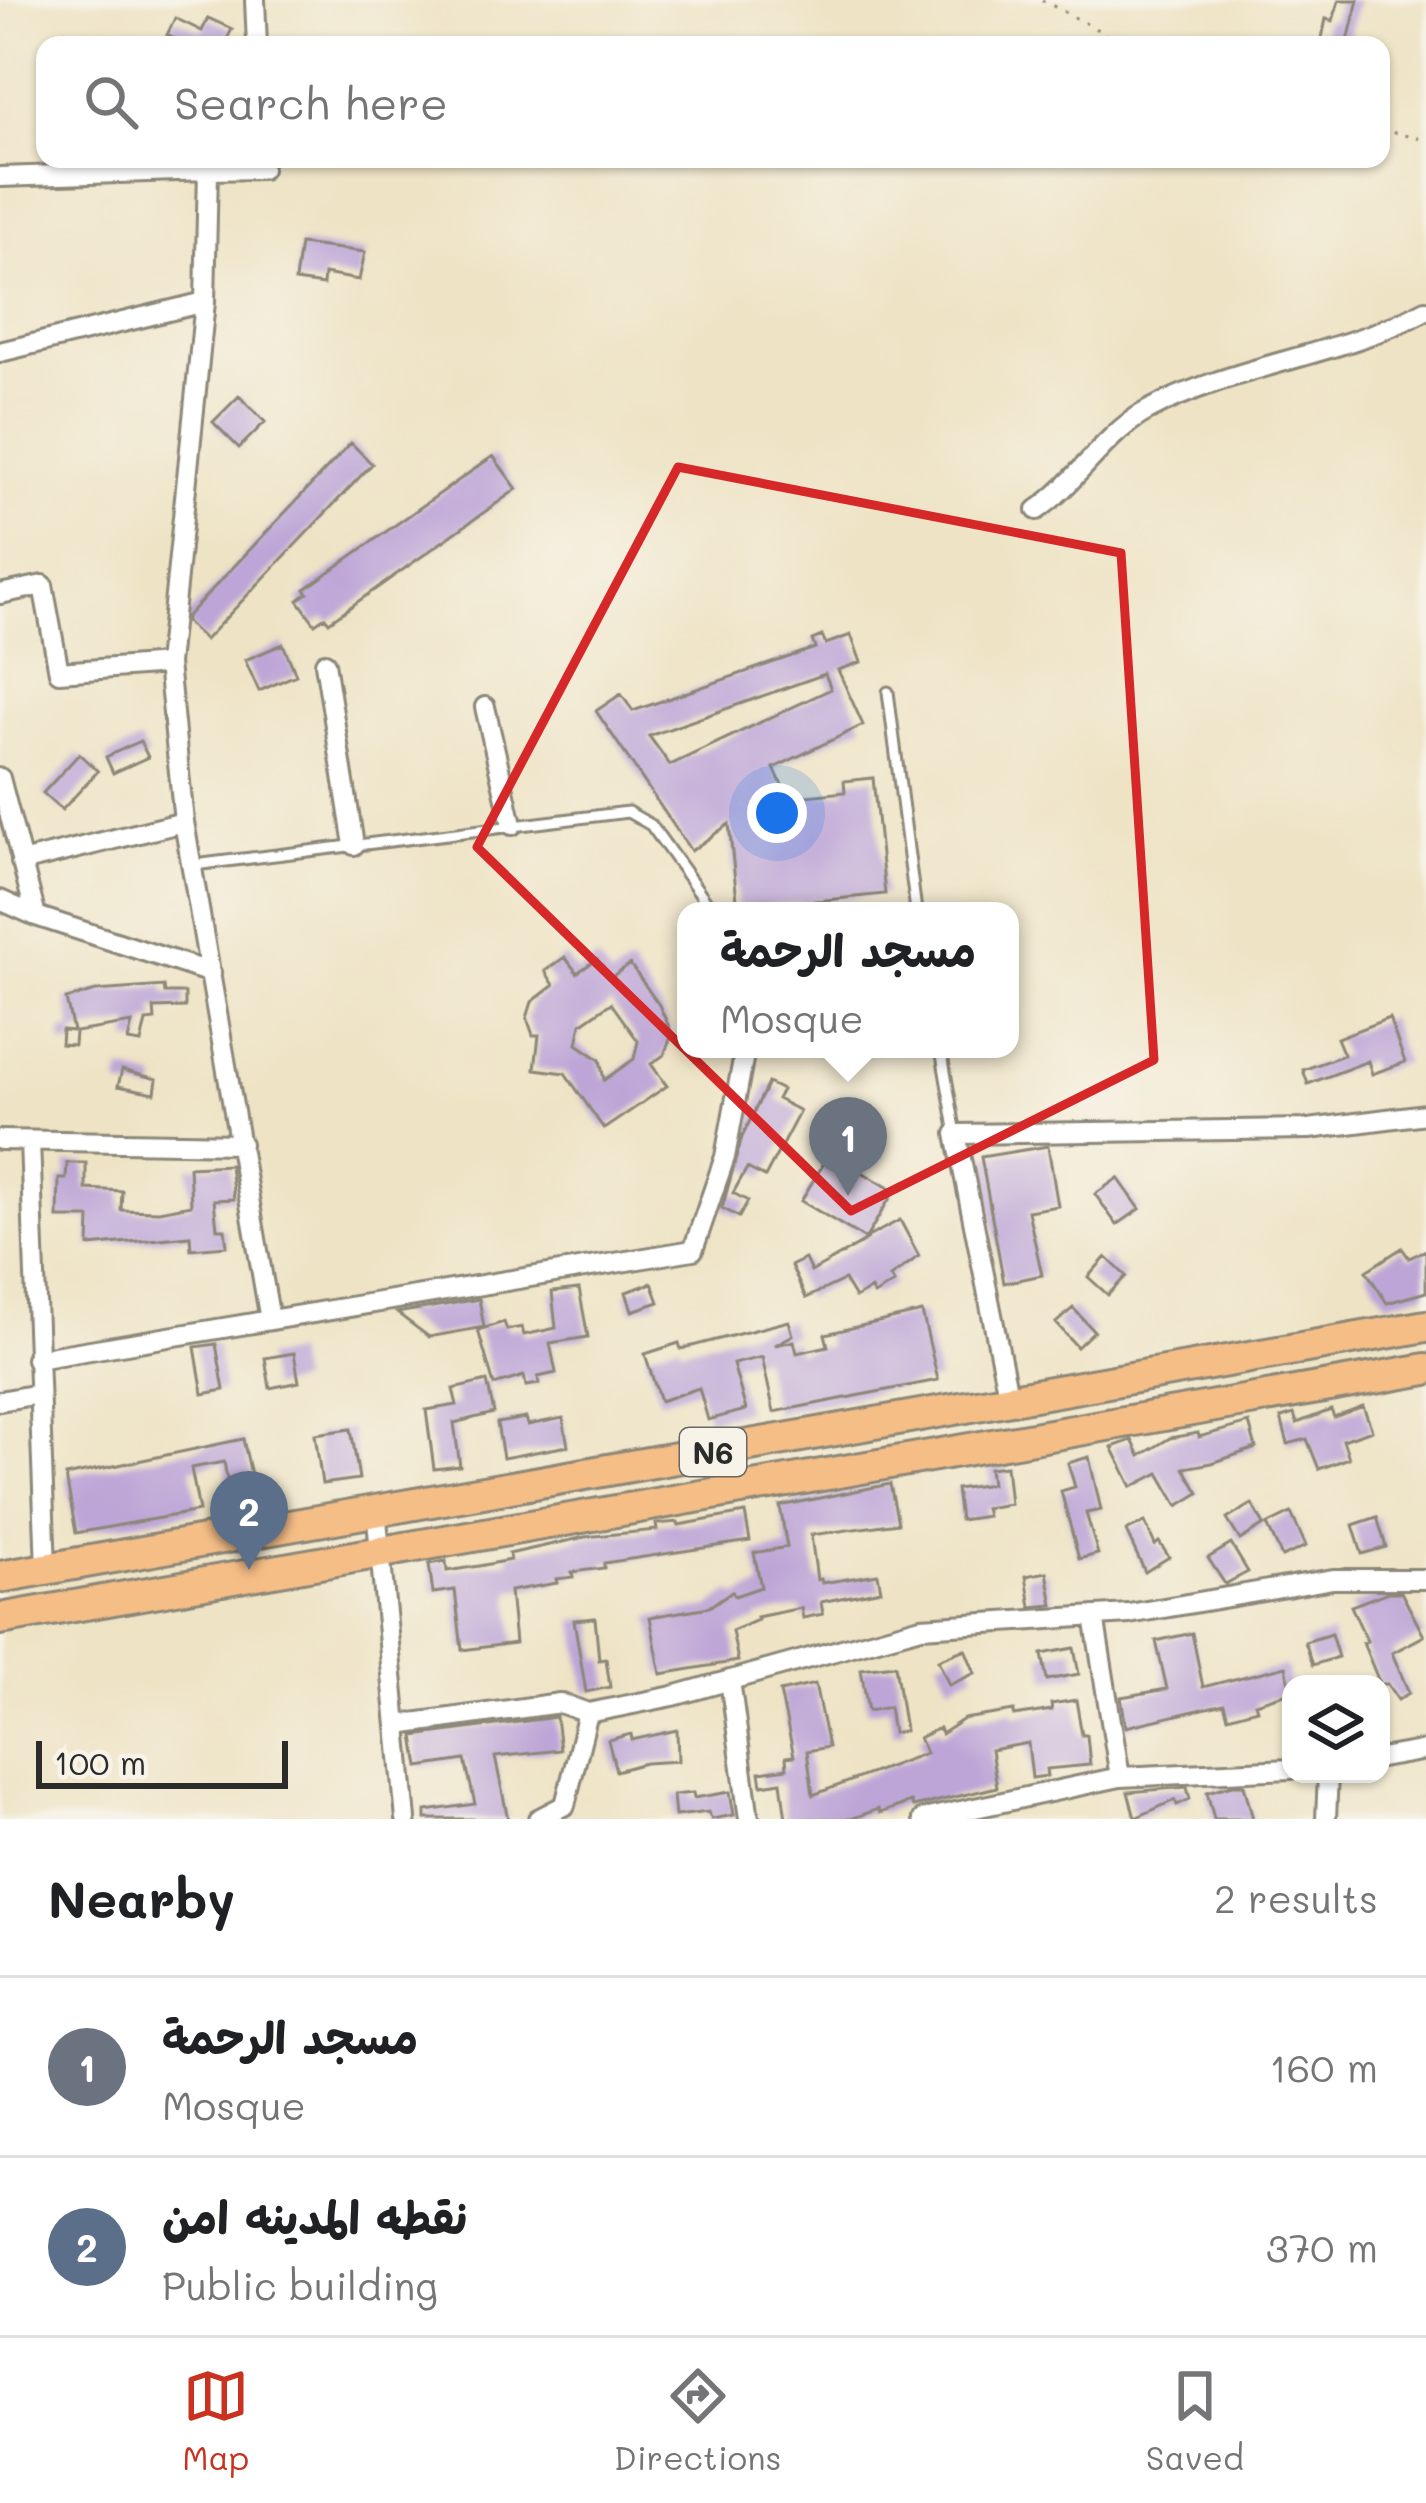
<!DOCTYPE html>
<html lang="en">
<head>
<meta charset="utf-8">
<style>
	:root { --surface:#fff; --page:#f2f2f2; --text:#202124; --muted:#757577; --line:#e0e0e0; --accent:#c8321e }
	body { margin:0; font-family:Mali,"Playpen Sans Arabic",sans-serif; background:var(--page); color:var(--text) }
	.controls { position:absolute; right:36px; bottom:36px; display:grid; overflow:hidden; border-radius:24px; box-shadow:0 3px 9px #0004 }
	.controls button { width:108px; height:108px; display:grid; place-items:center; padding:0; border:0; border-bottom:3px solid var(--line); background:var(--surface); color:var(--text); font:60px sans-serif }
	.scale { position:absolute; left:36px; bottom:30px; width:252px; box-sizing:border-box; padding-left:12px; border:6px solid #2b2b2b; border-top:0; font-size:33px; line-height:42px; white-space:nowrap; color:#2b2b2b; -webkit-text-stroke:9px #f7f3e8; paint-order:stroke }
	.you { position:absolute; left:777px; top:813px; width:42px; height:42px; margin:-30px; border:9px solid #fff; border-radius:50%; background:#1a73e8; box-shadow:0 0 0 18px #1a73e833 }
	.badge { display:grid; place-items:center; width:78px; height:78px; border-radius:50%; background:var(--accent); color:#fff; font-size:39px; font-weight:700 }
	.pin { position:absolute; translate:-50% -99px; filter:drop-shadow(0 3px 6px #0008) }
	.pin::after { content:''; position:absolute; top:63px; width:42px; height:36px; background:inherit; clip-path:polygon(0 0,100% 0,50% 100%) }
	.popup { position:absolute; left:677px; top:902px; width:342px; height:156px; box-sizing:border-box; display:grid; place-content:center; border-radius:24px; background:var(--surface); filter:drop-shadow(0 3px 9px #0005); font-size:39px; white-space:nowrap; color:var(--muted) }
	.popup b { font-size:45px; color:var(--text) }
	.popup::after { content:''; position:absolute; left:50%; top:100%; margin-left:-24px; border:24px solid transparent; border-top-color:var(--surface) }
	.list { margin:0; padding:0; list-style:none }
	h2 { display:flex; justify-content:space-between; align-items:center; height:156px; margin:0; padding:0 48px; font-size:51px }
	h2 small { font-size:39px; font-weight:400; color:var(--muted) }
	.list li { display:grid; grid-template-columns:78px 1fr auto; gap:36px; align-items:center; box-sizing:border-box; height:180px; padding:0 48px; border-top:3px solid var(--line) }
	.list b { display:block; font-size:45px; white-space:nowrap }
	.list p { margin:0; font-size:39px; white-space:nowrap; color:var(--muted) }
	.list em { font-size:39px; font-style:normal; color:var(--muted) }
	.icon { flex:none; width:66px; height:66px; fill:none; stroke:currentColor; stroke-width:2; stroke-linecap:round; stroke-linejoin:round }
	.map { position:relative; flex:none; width:1426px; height:1819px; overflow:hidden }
	.search { position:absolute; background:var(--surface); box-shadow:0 3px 9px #0004; left:36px; right:36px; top:36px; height:132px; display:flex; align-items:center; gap:30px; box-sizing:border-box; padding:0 42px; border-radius:24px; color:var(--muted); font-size:45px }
	.sheet { height:516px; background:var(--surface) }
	nav { display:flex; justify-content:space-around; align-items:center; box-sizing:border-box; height:168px; border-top:3px solid var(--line); background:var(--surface); font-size:33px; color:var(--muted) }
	nav a { display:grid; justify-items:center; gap:6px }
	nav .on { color:var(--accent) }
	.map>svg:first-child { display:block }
	.building { fill:#bda6d7; fill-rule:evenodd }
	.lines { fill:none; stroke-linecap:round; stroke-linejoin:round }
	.service-casing { stroke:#8c8778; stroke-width:15 }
	.minor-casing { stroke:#8c8778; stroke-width:24 }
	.primary-casing { stroke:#8c8778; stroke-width:36 }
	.path { stroke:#8c8778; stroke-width:3; stroke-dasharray:3 9; stroke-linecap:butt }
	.service { stroke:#fff; stroke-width:9 }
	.minor { stroke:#fff; stroke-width:18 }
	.primary { stroke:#f6be87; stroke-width:30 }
	.marked { fill:none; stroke:#d62828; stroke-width:9; stroke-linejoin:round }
	.labels { text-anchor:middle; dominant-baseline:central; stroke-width:9; stroke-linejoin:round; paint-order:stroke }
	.shield { fill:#f7f3e8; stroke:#686764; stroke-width:3 }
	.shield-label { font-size:30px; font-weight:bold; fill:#2b2b2b }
</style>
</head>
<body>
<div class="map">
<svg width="1426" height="1819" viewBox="0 0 1426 1819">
	<rect width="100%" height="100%" fill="#f7f3e8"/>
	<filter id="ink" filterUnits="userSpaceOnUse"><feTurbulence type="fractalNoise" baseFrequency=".00833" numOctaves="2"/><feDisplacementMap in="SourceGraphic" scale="24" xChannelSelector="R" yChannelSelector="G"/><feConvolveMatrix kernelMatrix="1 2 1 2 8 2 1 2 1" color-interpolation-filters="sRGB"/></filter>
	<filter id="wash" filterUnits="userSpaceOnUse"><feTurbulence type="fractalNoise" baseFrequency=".004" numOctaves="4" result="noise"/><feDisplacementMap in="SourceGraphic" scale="48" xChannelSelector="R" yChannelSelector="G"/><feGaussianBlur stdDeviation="2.7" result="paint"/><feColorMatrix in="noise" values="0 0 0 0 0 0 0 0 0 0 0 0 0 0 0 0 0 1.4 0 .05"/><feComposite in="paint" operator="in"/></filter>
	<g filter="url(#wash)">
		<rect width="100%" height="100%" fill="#eee3c5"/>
		<g id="blocks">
			<path class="building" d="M1339 0H1358L1347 45 1321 43 1326 19 1333 21Z
				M175 18 202 31 208 18 232 29 225 43 229 45H187L167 35Z
				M300 244 365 252 359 280 324 274 323 285 295 281Z
				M239 396 265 422 239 448 213 422Z
				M351 443 372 464 205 640 186 622V617Z
				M493 456 517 489 329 622 325 617 315 624 298 600 308 593 305 589Z
				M851 635 861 662 838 670 863 725 774 768 788 798 845 792 844 781 873 778 885 894 738 909 729 824 691 851 596 711 621 694 633 711 815 648 812 640 822 636 826 644ZM825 674 831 689 670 765 649 736Z
				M283 644 296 675 259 691 245 660Z
				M140 741 148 757 113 773 106 757Z
				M79 754 98 771 62 810 43 793Z
				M565 957 577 973 597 959 611 977 630 964 659 1005 672 1034 664 1055 651 1064 667 1086 604 1129 565 1073 535 1069 539 1035H533L527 1018 532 1002 554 985 545 971ZM611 1003 638 1041 634 1059 604 1080 600 1060 577 1044 581 1024Z
				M164 986 165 993H185V1007L154 1008 155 1020 146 1021 141 1043 128 1041 132 1023 75 1032 74 1045 61 1044 62 1030 73 1031 66 999 96 991Z
				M1389 1018 1405 1062 1372 1074 1368 1061 1308 1084 1303 1070 1344 1055 1337 1038Z
				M122 1070 157 1079 155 1093 118 1086Z
				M768 1083 782 1090 777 1099 800 1111 765 1177 747 1168 733 1193 748 1201 739 1217 722 1208 742 1137Z
				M1048 1146 1058 1206 1028 1211 1042 1275 1004 1283 981 1157Z
				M827 1158 839 1166 843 1161 894 1191 866 1238 900 1220 919 1256 890 1277 894 1283 874 1295 871 1289 855 1298 844 1280 806 1298 791 1266 805 1259 811 1272 867 1240 801 1201Z
				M67 1163H86V1189L122 1191 121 1210 159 1211 191 1205 189 1167 230 1165 234 1199 214 1200 217 1229H225L227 1246 191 1249 190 1236 89 1246 90 1218H58L59 1179H66Z
				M1118 1178 1140 1209 1117 1225 1095 1194Z
				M1402 1248 1409 1258 1426 1250V1292L1387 1303 1366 1271Z
				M1106 1257 1126 1276 1108 1295 1088 1277Z
				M652 1283 659 1302 632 1311 626 1292Z
				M579 1289 588 1337 550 1343 556 1373 538 1377 539 1384 526 1386 524 1376 494 1385 478 1330 504 1322 507 1330 522 1327 524 1335 556 1328 552 1292Z
				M479 1299 484 1327 429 1337 397 1313Z
				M1073 1308 1094 1331 1077 1347 1056 1323Z
				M922 1312 938 1380 774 1412 762 1357 733 1364 746 1410 708 1420 699 1388 660 1401 645 1354 679 1343 681 1349 789 1321 793 1335 775 1345 794 1341 797 1353 828 1346 825 1334Z
				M216 1344 224 1390 203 1394 195 1347Z
				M294 1353 299 1382 270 1388 265 1358Z
				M487 1381 494 1413 454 1423 460 1466 434 1469 426 1410 457 1405 453 1389Z
				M1363 1406 1372 1430 1343 1440 1349 1458 1319 1469 1307 1439 1288 1444 1281 1418 1294 1414 1297 1423 1331 1410 1334 1417Z
				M526 1418 528 1425 563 1418 568 1446 503 1458 497 1423Z
				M1249 1423 1256 1448 1212 1463 1184 1468 1199 1493 1178 1506 1159 1473 1132 1487 1112 1447 1132 1440 1140 1456 1170 1438 1198 1433 1199 1437Z
				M351 1429 359 1479 322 1484 315 1434Z
				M243 1439 257 1501 232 1506 224 1462 191 1468 199 1511 76 1533 66 1476Z
				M1089 1457 1101 1510 1086 1513 1098 1554 1079 1559 1061 1491 1075 1487 1068 1463Z
				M1006 1466 1010 1504 985 1508 987 1516 960 1520 956 1489 991 1484 989 1468Z
				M890 1484 898 1523 811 1535 817 1580 821 1579 822 1583 878 1574 881 1590 821 1602 823 1614 803 1618 801 1608 757 1617 758 1620 732 1631 738 1661 661 1674 650 1617 709 1607 732 1591 735 1596 761 1587 754 1553 787 1547 780 1506Z
				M1252 1504 1264 1525 1240 1540 1227 1519Z
				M745 1513 750 1541 604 1563V1568L572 1572 573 1577 556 1579 557 1583 510 1591 515 1643 462 1650 455 1590 433 1593 429 1564 446 1561 447 1571 479 1566 510 1560 509 1554 585 1537 657 1530 656 1524 678 1522 679 1525Z
				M1291 1513 1306 1546 1282 1557 1267 1525Z
				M1377 1517 1386 1547 1362 1554 1353 1525Z
				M1145 1522 1155 1545 1159 1542 1169 1557 1145 1572 1126 1531Z
				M1231 1544 1248 1572 1225 1584 1208 1558Z
				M1047 1572 1053 1605 1031 1607 1026 1576Z
				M1388 1592H1401L1424 1636 1392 1653 1409 1693 1398 1700 1387 1684H1380L1363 1643 1367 1641 1351 1606Z
				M595 1618 599 1660 606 1659 610 1687 586 1692 574 1620Z
				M1192 1633 1203 1687 1286 1666 1291 1692 1255 1703 1257 1709 1228 1717 1224 1704 1126 1727 1121 1697 1167 1689 1156 1641Z
				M1331 1634 1338 1657 1313 1665 1305 1642Z
				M1074 1648 1079 1674 1047 1680 1042 1654Z
				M965 1649 975 1673 949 1685 938 1660Z
				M895 1665 905 1731 893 1733 889 1707 868 1711 861 1669Z
				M815 1684 828 1747 807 1751 813 1795 926 1753 919 1738 939 1728 941 1734 964 1719 1014 1711V1716L1052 1710 1051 1704 1076 1700 1082 1735H1087L1090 1765 1046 1769 1047 1776 1032 1778 1028 1743 991 1750 997 1787 913 1807 911 1802 880 1813 878 1809 851 1819H786L781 1782 762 1785 760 1772 787 1768 786 1757 794 1756 780 1692Z
				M556 1717 560 1750 495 1757 508 1819H426V1811L475 1804 465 1760 419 1767 414 1736Z
				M677 1730 678 1761 645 1763 616 1771 608 1740 631 1734 632 1740Z
				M1232 1785H1244L1253 1819H1214L1207 1792Z
				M1187 1787 1190 1799 1177 1805 1175 1800 1135 1818 1128 1792Z
				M730 1792 734 1815 712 1819 708 1812 675 1816 673 1795 693 1793 694 1798Z"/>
		</g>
	</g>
	<g filter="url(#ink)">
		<use href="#blocks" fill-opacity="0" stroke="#8c8778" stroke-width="3"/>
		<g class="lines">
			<defs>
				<path id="service" d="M888 692 916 911
					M194 865 628 812 651 825 713 911
					M941 1049 956 1134"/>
				<path id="minor" d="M255 0 257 45
					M208 170 262 169V159
					M0 177 208 170 205 302 168 664 184 822 270 1320
					M0 352 205 302
					M1037 510C1078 482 1103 435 1147 411 1235 364 1339 357 1426 310
					M0 594 43 585 59 672 168 664
					M325 663 354 845
					M485 707 512 825
					M0 778 36 916
					M21 862 184 822
					M0 900 36 916 211 973
					M0 1140 241 1144
					M30 1141 46 1569
					M36 1359 693 1250 725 1157 745 1049
					M1009 1400 956 1134 1309 1129 1426 1114
					M0 1401 38 1394
					M376 1510 406 1819
					M1094 1616 1120 1777
					M730 1680 749 1819
					M398 1725 560 1703 588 1713
					M1381 1758 1426 1750
					M538 1819 565 1805 588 1713 673 1696 921 1627 1129 1614 1333 1579H1426
					M923 1819 1120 1777 1291 1769
					M1326 1819 1328 1774"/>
				<path id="primary" d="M0 1577 1426 1326
					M0 1619 1426 1369"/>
			</defs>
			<use href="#service" class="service-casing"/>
			<use href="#minor" class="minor-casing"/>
			<use href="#primary" class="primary-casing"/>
			<path class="path" d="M1042 0 1126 45
				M1381 130 1426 140"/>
			<use href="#service" class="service"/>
			<use href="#minor" class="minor"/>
			<use href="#primary" class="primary"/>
		</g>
	</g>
	<path class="marked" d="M678 467 1121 553 1154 1060 851 1211 477 847Z"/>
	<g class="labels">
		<rect class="shield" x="680" y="1428" width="66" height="48" rx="9"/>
		<g class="shield-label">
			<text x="713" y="1452">N6</text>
		</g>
	</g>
</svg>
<div class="controls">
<button><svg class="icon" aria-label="layers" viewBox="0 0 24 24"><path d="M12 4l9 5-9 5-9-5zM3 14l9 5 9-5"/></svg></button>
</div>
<div class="scale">100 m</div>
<div class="you"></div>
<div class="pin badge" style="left:848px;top:1196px;background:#6b7280">1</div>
<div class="popup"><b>مسجد الرحمة</b>Mosque</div>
<div class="pin badge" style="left:249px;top:1570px;background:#5c6f8a">2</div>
<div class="search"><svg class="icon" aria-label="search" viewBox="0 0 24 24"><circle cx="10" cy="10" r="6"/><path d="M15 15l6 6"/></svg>Search here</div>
</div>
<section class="sheet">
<h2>Nearby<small>2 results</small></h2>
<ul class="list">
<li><span class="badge" style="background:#6b7280">1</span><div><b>مسجد الرحمة</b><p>Mosque</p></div><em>160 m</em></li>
<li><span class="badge" style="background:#5c6f8a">2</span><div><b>نقطه المدينه امن</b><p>Public building</p></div><em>370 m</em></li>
</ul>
</section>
<nav>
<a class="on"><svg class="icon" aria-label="map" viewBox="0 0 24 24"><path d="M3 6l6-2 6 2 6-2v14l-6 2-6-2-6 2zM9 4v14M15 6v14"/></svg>Map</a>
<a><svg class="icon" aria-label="directions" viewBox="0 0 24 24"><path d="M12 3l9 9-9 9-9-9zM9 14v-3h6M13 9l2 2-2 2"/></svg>Directions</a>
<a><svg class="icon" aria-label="saved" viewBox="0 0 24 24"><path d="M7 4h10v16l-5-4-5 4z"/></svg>Saved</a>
</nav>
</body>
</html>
